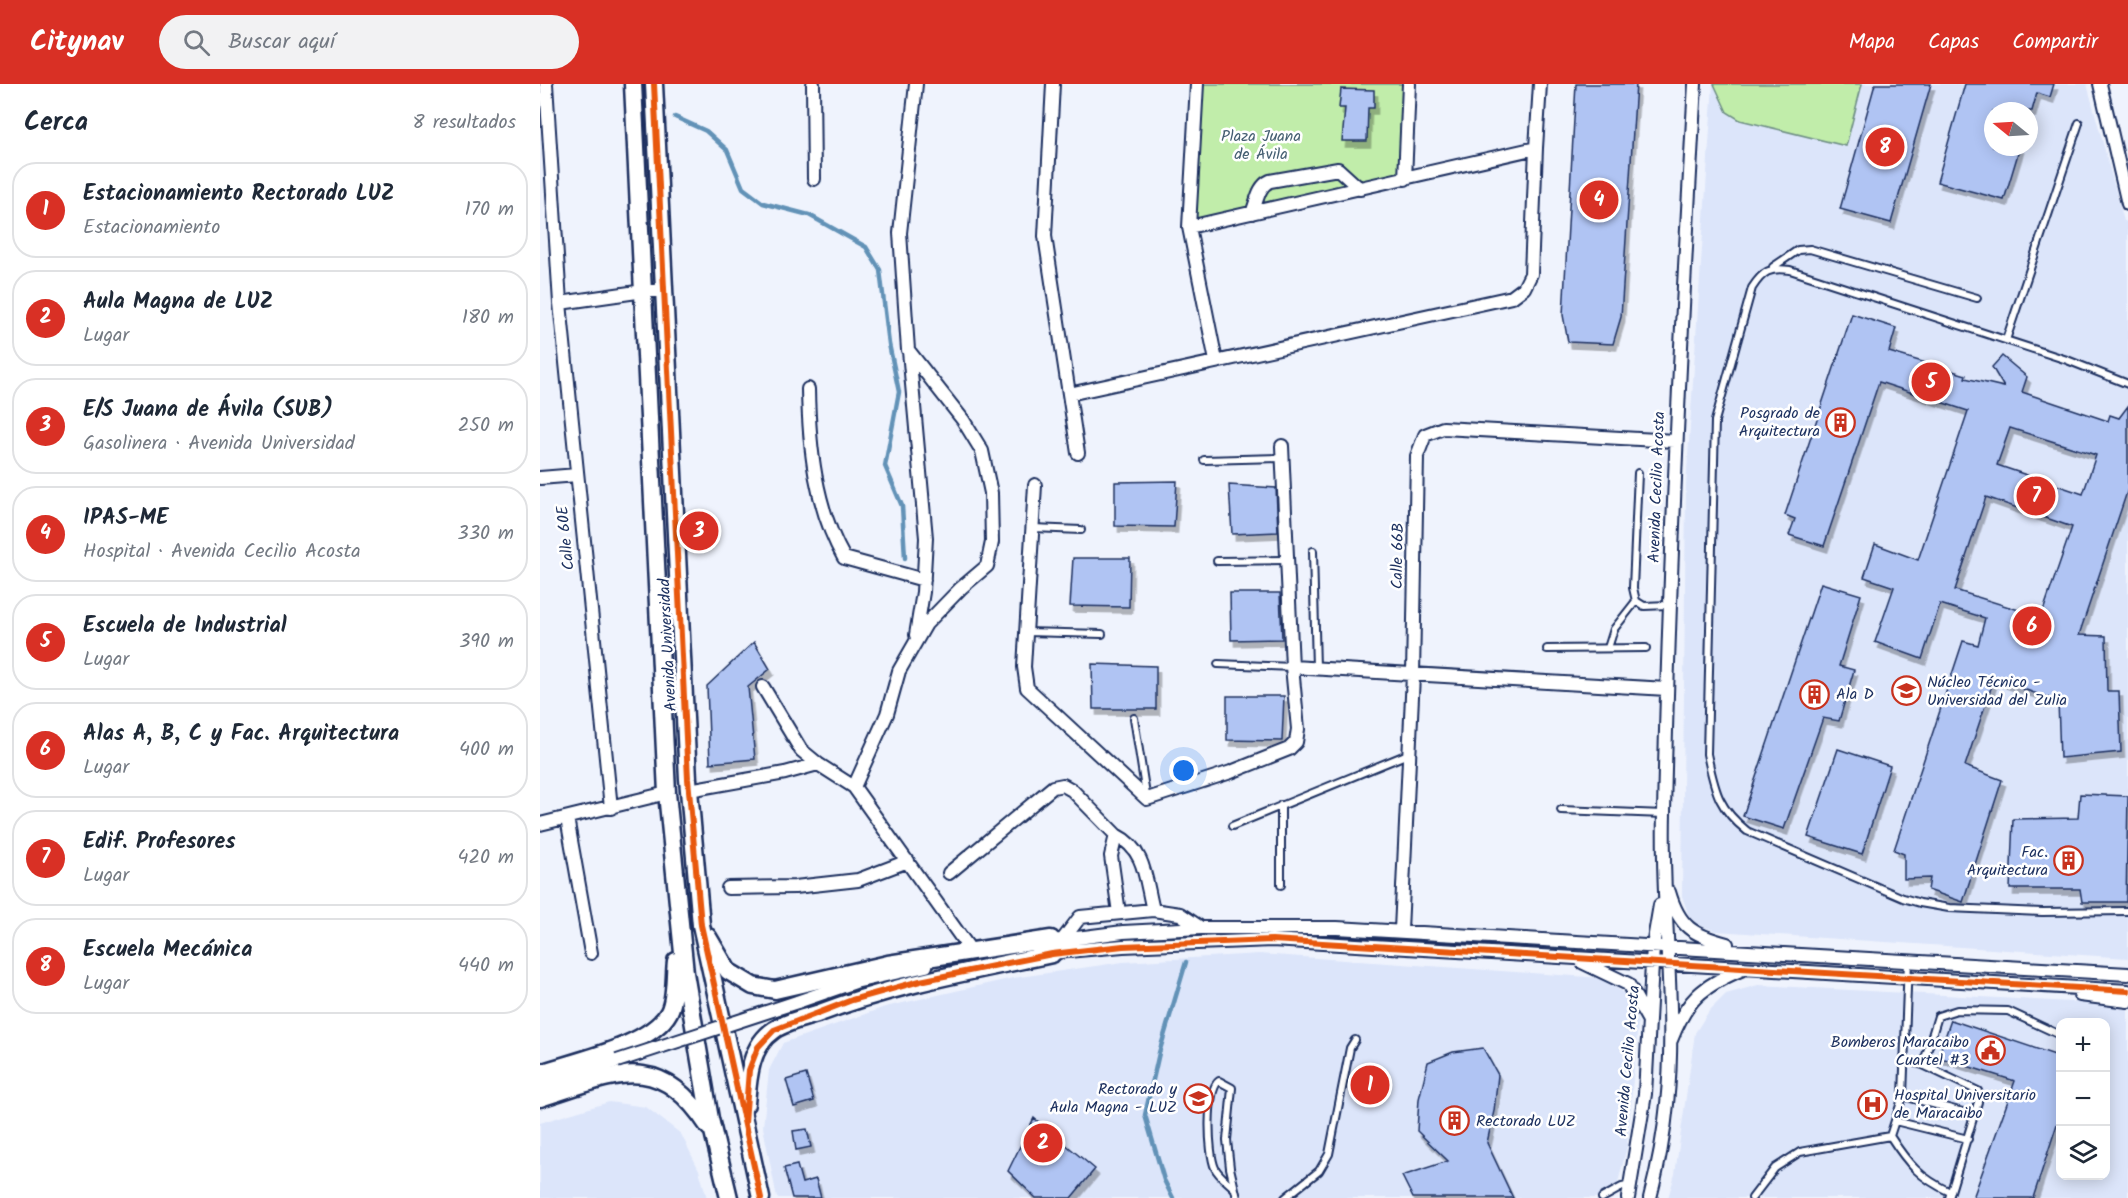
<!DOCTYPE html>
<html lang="es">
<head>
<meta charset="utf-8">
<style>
	:root { --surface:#fff; --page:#f2f2f3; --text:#1f2937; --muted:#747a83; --line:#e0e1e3; --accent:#d93025 }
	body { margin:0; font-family:Kalam,sans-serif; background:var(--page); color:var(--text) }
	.controls { position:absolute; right:18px; bottom:18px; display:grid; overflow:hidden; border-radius:12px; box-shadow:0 3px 15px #0003 }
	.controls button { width:54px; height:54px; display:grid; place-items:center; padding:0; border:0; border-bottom:2px solid var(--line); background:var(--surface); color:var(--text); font:30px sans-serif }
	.compass { position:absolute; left:1444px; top:18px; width:54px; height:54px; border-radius:50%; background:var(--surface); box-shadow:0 3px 15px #0003; rotate:288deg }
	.you { position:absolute; left:644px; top:687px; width:21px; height:21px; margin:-15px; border:4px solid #fff; border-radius:50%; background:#1a73e8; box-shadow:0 0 0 9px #1a73e833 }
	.badge { display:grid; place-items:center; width:39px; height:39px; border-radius:50%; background:var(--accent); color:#fff; font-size:20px; font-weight:700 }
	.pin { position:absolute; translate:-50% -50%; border:3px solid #fff; box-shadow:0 2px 6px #0006 }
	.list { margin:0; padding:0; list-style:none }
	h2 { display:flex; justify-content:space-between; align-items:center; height:78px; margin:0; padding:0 24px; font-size:26px }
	h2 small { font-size:20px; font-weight:400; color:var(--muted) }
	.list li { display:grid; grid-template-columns:39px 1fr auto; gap:18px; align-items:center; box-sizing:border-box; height:96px; margin:0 12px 12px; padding:0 12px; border:2px solid var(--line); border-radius:24px }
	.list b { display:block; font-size:22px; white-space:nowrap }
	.list p { margin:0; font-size:20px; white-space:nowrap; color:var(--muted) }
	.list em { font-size:20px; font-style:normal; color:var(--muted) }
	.icon { flex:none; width:33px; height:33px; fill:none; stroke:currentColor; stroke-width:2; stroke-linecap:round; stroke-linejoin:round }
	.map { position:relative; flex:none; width:1588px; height:1114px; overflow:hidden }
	header { display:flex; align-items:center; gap:36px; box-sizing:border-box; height:84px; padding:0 30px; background:var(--accent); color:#fff }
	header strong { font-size:28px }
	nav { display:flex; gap:33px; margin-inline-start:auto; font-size:21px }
	.search { width:420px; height:54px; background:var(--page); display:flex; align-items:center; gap:15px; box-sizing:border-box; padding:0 21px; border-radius:33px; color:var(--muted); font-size:22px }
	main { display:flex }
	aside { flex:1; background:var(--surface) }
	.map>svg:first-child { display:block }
	.built { fill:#dce5fa; fill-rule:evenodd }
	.green { fill:#c1edaa; stroke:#6e8e84; stroke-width:1.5 }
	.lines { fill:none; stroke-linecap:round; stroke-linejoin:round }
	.stream { stroke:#6292b7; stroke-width:4.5 }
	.building { fill:#b0c4f3; stroke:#1b2f5e; stroke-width:1.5; fill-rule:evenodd; filter:url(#shadow) }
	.lane-casing { stroke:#1b2f5e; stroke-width:10 }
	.street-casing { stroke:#1b2f5e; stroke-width:16 }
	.secondary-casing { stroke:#1b2f5e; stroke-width:21 }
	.lane { stroke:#fff; stroke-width:6 }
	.street { stroke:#fff; stroke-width:12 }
	.secondary { stroke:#fff; stroke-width:16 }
	.street-bridge-casing { stroke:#1b2f5e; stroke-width:16; stroke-linecap:butt }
	.street-bridge { stroke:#fff; stroke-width:12 }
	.cycleway-casing { stroke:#fff; stroke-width:10 }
	.cycleway { stroke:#e8590c; stroke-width:6 }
	.labels { text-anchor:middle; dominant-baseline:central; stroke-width:5; stroke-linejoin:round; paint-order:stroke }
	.park-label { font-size:16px; fill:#445e71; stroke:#fff }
	.poi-label { font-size:16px; fill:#1b2f5e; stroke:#fff; text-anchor:end }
	.street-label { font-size:16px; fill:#1b2f5e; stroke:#fff }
</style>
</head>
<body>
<header>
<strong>Citynav</strong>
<div class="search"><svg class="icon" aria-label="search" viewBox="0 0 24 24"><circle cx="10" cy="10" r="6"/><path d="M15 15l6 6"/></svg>Buscar aquí</div>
<nav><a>Mapa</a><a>Capas</a><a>Compartir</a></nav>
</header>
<main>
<aside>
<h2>Cerca<small>8 resultados</small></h2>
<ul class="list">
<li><span class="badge">1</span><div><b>Estacionamiento Rectorado LUZ</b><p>Estacionamiento</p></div><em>170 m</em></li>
<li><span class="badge">2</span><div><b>Aula Magna de LUZ</b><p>Lugar</p></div><em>180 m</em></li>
<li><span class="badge">3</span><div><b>E/S Juana de Ávila (SUB)</b><p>Gasolinera · Avenida Universidad</p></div><em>250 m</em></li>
<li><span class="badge">4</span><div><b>IPAS-ME</b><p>Hospital · Avenida Cecilio Acosta</p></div><em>330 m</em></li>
<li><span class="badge">5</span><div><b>Escuela de Industrial</b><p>Lugar</p></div><em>390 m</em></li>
<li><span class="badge">6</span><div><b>Alas A, B, C y Fac. Arquitectura</b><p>Lugar</p></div><em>400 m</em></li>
<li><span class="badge">7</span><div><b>Edif. Profesores</b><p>Lugar</p></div><em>420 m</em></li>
<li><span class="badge">8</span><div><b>Escuela Mecánica</b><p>Lugar</p></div><em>440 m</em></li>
</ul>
</aside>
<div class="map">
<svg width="1588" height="1114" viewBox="0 0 1588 1114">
	<defs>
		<filter id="shadow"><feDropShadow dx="3.5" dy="6" stdDeviation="0" flood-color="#0004"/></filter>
	</defs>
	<rect width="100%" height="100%" fill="#eff3fd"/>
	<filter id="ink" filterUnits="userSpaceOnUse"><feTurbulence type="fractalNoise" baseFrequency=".0167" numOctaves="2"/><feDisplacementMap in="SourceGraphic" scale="12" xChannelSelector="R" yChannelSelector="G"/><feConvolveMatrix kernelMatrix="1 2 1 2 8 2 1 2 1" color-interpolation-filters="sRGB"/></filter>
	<g filter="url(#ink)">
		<path class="built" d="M1173 0H1547L1584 137 1588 138V874L1176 847 1158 841 1149 832 1142 812 1146 402ZM1453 27H1489V63H1453Z
			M719 870 1062 894 1085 910 1098 939 1087 1063 1074 1114H237L223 1043 229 986 243 959 345 923 473 894 583 878Z
			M1218 901 1588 921V1114H1128L1135 1090 1155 949 1169 927 1186 910ZM1520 938H1566V1092H1520Z
			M69 1018 106 1023 141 1050 159 1086 167 1114H0V1039Z"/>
		<path class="green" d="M660 0H866L861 93 652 139Z
			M1174 0H1322L1306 62 1200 36 1187 28Z"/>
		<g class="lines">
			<path class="stream" d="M135 33 166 47 187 66 203 104 223 119 269 131 326 163 340 186 349 260 359 308 345 382 362 422 365 474
				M633 1114 624 1096 605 1031 619 969 646 878"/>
		</g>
		<path class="building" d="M1036 0H1096L1081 233 1073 260 1028 258 1023 231Z
			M1335 0H1391L1351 139 1300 125Z
			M1425 0H1514L1510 13 1497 9 1492 27H1453V63H1480L1464 116 1397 98Z
			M801 5 834 6V24H828L827 57H802L805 24H799Z
			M1312 230 1356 244 1349 268 1426 291 1425 294 1464 303 1452 283 1462 272 1487 293 1482 308 1568 337 1570 331 1579 334 1588 322V405L1539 551 1566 552 1567 607H1579L1581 668 1520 674 1518 617 1454 595 1425 682 1462 696 1423 818 1388 806 1390 794 1364 795V770L1354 766 1423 557 1438 561 1445 534 1400 520 1382 575 1335 558 1354 503 1324 493 1335 460 1378 476 1428 327 1339 298 1284 462 1249 451 1255 435 1245 431ZM1470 344 1556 371 1543 410 1457 381ZM1446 413 1532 443 1501 533 1415 506Z
			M637 397 634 443 575 442V398Z
			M689 401 736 404 738 448 692 450Z
			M533 474H590L589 523 530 522Z
			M1281 499 1321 511 1299 582 1314 586 1299 637 1283 634 1244 745 1203 732Z
			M690 509H740L742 555 691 556Z
			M214 558 230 585 208 603 215 675 170 679 167 602Z
			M552 580 616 582V625H553Z
			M687 612H744L742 657 687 656Z
			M1298 665 1350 682 1322 770 1268 753Z
			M1540 710 1588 712 1586 818H1542L1540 805H1470L1473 735 1538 734Z
			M1411 936 1521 973V1028L1493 1114H1433L1475 997 1398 973Z
			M943 964 958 991 954 1027 947 1059 973 1114H873L862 1092 908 1077 877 1047 879 1015 888 978 913 968Z
			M266 990 274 1017 254 1023 246 996Z
			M494 1034 555 1085 531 1114H496L468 1087Z
			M267 1045 271 1063 256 1066 253 1047Z
			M257 1081 262 1099 276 1095 281 1114H252L244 1084Z"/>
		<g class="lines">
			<defs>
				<path id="lane" d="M1233 183 1258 166 1270 165 1437 214
					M1466 256 1539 39
					M1588 300 1527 276 1250 186C1230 183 1223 187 1212 204L1175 337 1167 670C1175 706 1177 723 1207 747L1363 814 1380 819 1409 824 1502 828 1588 827
					M664 376 742 374
					M1098 389 1093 504 1096 517 1104 522 1128 521
					M493 444 541 446
					M773 467 776 584
					M677 477 748 476
					M486 548 562 550
					M1068 564 1074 545 1096 517
					M1007 565 1106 564
					M678 580 752 583
					M594 634 606 711
					M1021 726 1124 730
					M692 742 868 670
					M741 801V721
					M1367 977 1383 981 1438 1007V1018L1409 1114
					M1383 981 1398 932 1417 926 1468 927 1520 951
					M1363 1012 1434 1031
					M1355 1037 1428 1055
					M1350 1052C1368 1080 1380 1094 1410 1108
					M694 1104C688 1098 678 1091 675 1084 668 1069 666 1006 679 997L692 1004 687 1056 690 1084 697 1114
					M745 1114 779 1087 789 1070 810 964 815 956
					M1062 1114 1082 1103 1092 1101
					M1212 1114 1235 1084 1260 1068 1350 1052 1363 1012 1368 877"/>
				<path id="street" d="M6 0 20 219 71 724
					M273 0 274 95
					M376 0 360 149 368 266 423 336 442 367 451 409 452 458 447 482 421 504 386 540 359 587 347 630 314 703 431 867
					M513 0 505 152 538 369
					M657 0 649 143 676 277
					M1560 0 1588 120
					M865 95 869 0
					M712 129C717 118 718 102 730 97L798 85 820 105
					M649 143 996 64 1000 0
					M20 219 104 207H124
					M369 267 386 454 383 508 376 551
					M268 305C269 362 275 423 304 474L384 496
					M529 310 972 213 984 204 991 190 996 64
					M0 394 37 391
					M495 401 484 583 487 604 607 715 691 688 749 665 756 658 758 645 752 583 742 362
					M752 583 1127 605
					M223 603 261 666 278 680
					M149 706 245 689 278 680 314 703
					M27 734 51 869
					M0 740 127 709
					M576 751C606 766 605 795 613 826
					M409 789 513 703 523 701 532 706 576 751 571 772 579 829
					M188 804 255 803 318 796 368 777
					M1129 808C1139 843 1153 851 1187 860
					M861 846 873 591 877 372 885 351 903 344 1135 357
					M524 854 540 833 613 826 640 830 661 844
					M506 858 583 848 661 844H797L1588 890
					M505 869 583 862 732 856 1588 907
					M1042 878 1088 900 1109 937
					M1540 911 1588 917
					M257 918 315 898 386 882
					M1131 956C1147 915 1162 902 1203 885
					M0 1002 77 977
					M1088 1114 1105 1010 1113 862 1120 821
					M1110 1114C1118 1083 1124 1052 1127 1020 1137 924 1121 826 1124 729 1129 485 1141 243 1155 0"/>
				<path id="secondary" d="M93 0 127 709 145 889 170 1035 189 1114
					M114 0 148 695 161 841 221 1114
					M168 853 188 887 213 902 235 906 348 880 511 855
					M0 989C35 977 111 962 129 928 136 914 134 893 136 877
					M0 1014C75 991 117 964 169 1043
					M206 1020C208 994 210 962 234 946 246 938 264 934 277 930 353 901 432 887 512 870"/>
			</defs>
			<use href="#lane" class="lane-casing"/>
			<use href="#street" class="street-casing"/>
			<use href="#secondary" class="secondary-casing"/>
			<use href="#lane" class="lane"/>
			<use href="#street" class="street"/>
			<use href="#secondary" class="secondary"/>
			<defs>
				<path id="street-bridge" d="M77 977 257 918"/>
			</defs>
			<use href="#street-bridge" class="street-bridge-casing"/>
			<use href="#street-bridge" class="street-bridge"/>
			<defs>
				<path id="cycleway" d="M114 0 148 695 161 841 221 1114
					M205 1038 209 986 218 963 234 946 312 916 380 897 512 870 583 862 732 856 1588 907"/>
			</defs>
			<use href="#cycleway" class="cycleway-casing"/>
			<use href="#cycleway" class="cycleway"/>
		</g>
	</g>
	<defs>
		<symbol id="building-ring" viewBox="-11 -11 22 22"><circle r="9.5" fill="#fff" stroke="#c8321e" stroke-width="1.5"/><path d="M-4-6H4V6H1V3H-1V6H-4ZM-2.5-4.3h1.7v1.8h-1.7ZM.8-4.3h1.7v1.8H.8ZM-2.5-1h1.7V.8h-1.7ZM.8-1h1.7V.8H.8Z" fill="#c8321e"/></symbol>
		<symbol id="university-ring" viewBox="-11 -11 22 22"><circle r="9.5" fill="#fff" stroke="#c8321e" stroke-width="1.5"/><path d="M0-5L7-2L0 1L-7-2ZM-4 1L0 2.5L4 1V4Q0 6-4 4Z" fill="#c8321e"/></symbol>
		<symbol id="civic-ring" viewBox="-11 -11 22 22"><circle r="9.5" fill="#fff" stroke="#c8321e" stroke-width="1.5"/><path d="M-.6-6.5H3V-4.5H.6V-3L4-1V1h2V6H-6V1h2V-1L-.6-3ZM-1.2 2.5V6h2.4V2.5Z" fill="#c8321e"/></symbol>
		<symbol id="hospital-ring" viewBox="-11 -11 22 22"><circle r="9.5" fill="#fff" stroke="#c8321e" stroke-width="1.5"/><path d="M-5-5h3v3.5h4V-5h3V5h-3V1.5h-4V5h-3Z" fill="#c8321e"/></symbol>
	</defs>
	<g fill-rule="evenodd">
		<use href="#building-ring" x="1284" y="322" width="33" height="33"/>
		<use href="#university-ring" x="1350" y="590" width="33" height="33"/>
		<use href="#building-ring" x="1258" y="594" width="33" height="33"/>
		<use href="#building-ring" x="1512" y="760" width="33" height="33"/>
		<use href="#civic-ring" x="1434" y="950" width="33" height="33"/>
		<use href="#university-ring" x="642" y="998" width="33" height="33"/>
		<use href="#hospital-ring" x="1316" y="1004" width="33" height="33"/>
		<use href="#building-ring" x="898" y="1020" width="33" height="33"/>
	</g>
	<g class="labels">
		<g class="park-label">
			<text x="721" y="52">Plaza Juana<tspan x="721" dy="18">de Ávila</tspan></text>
		</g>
		<g class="poi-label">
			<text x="1280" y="329">Posgrado de<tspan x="1280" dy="18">Arquitectura</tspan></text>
			<text x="1387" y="598" text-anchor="start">Núcleo Técnico -<tspan x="1387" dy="18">Universidad del Zulia</tspan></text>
			<text x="1296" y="610" text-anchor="start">Ala D</text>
			<text x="1508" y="768">Fac.<tspan x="1508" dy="18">Arquitectura</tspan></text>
			<text x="1429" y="958">Bomberos Maracaibo<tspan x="1429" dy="18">Cuartel #3</tspan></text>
			<text x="637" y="1005">Rectorado y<tspan x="637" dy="18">Aula Magna - LUZ</tspan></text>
			<text x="1354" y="1011" text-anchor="start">Hospital Universitario<tspan x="1354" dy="18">de Maracaibo</tspan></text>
			<text x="936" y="1037" text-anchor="start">Rectorado LUZ</text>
		</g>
		<g class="street-label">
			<text transform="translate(1117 403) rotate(-88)">Avenida Cecilio Acosta</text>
			<text transform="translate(26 454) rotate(-96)">Calle 60E</text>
			<text transform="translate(858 472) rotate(-89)">Calle 66B</text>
			<text transform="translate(128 561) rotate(-93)">Avenida Universidad</text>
			<text transform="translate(1088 977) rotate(-85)">Avenida Cecilio Acosta</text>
		</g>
	</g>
</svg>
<div class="controls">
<button>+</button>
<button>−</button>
<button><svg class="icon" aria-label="layers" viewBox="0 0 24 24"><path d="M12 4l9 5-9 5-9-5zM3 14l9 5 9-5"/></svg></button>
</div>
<svg class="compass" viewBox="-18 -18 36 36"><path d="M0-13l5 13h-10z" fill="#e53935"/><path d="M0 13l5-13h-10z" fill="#747a83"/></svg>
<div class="you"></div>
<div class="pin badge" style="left:830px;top:1001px">1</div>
<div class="pin badge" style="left:503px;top:1059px">2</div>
<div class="pin badge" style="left:159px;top:447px">3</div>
<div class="pin badge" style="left:1059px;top:116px">4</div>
<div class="pin badge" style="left:1391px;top:298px">5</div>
<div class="pin badge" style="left:1492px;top:542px">6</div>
<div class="pin badge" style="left:1496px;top:412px">7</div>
<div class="pin badge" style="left:1345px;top:63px">8</div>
</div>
</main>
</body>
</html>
